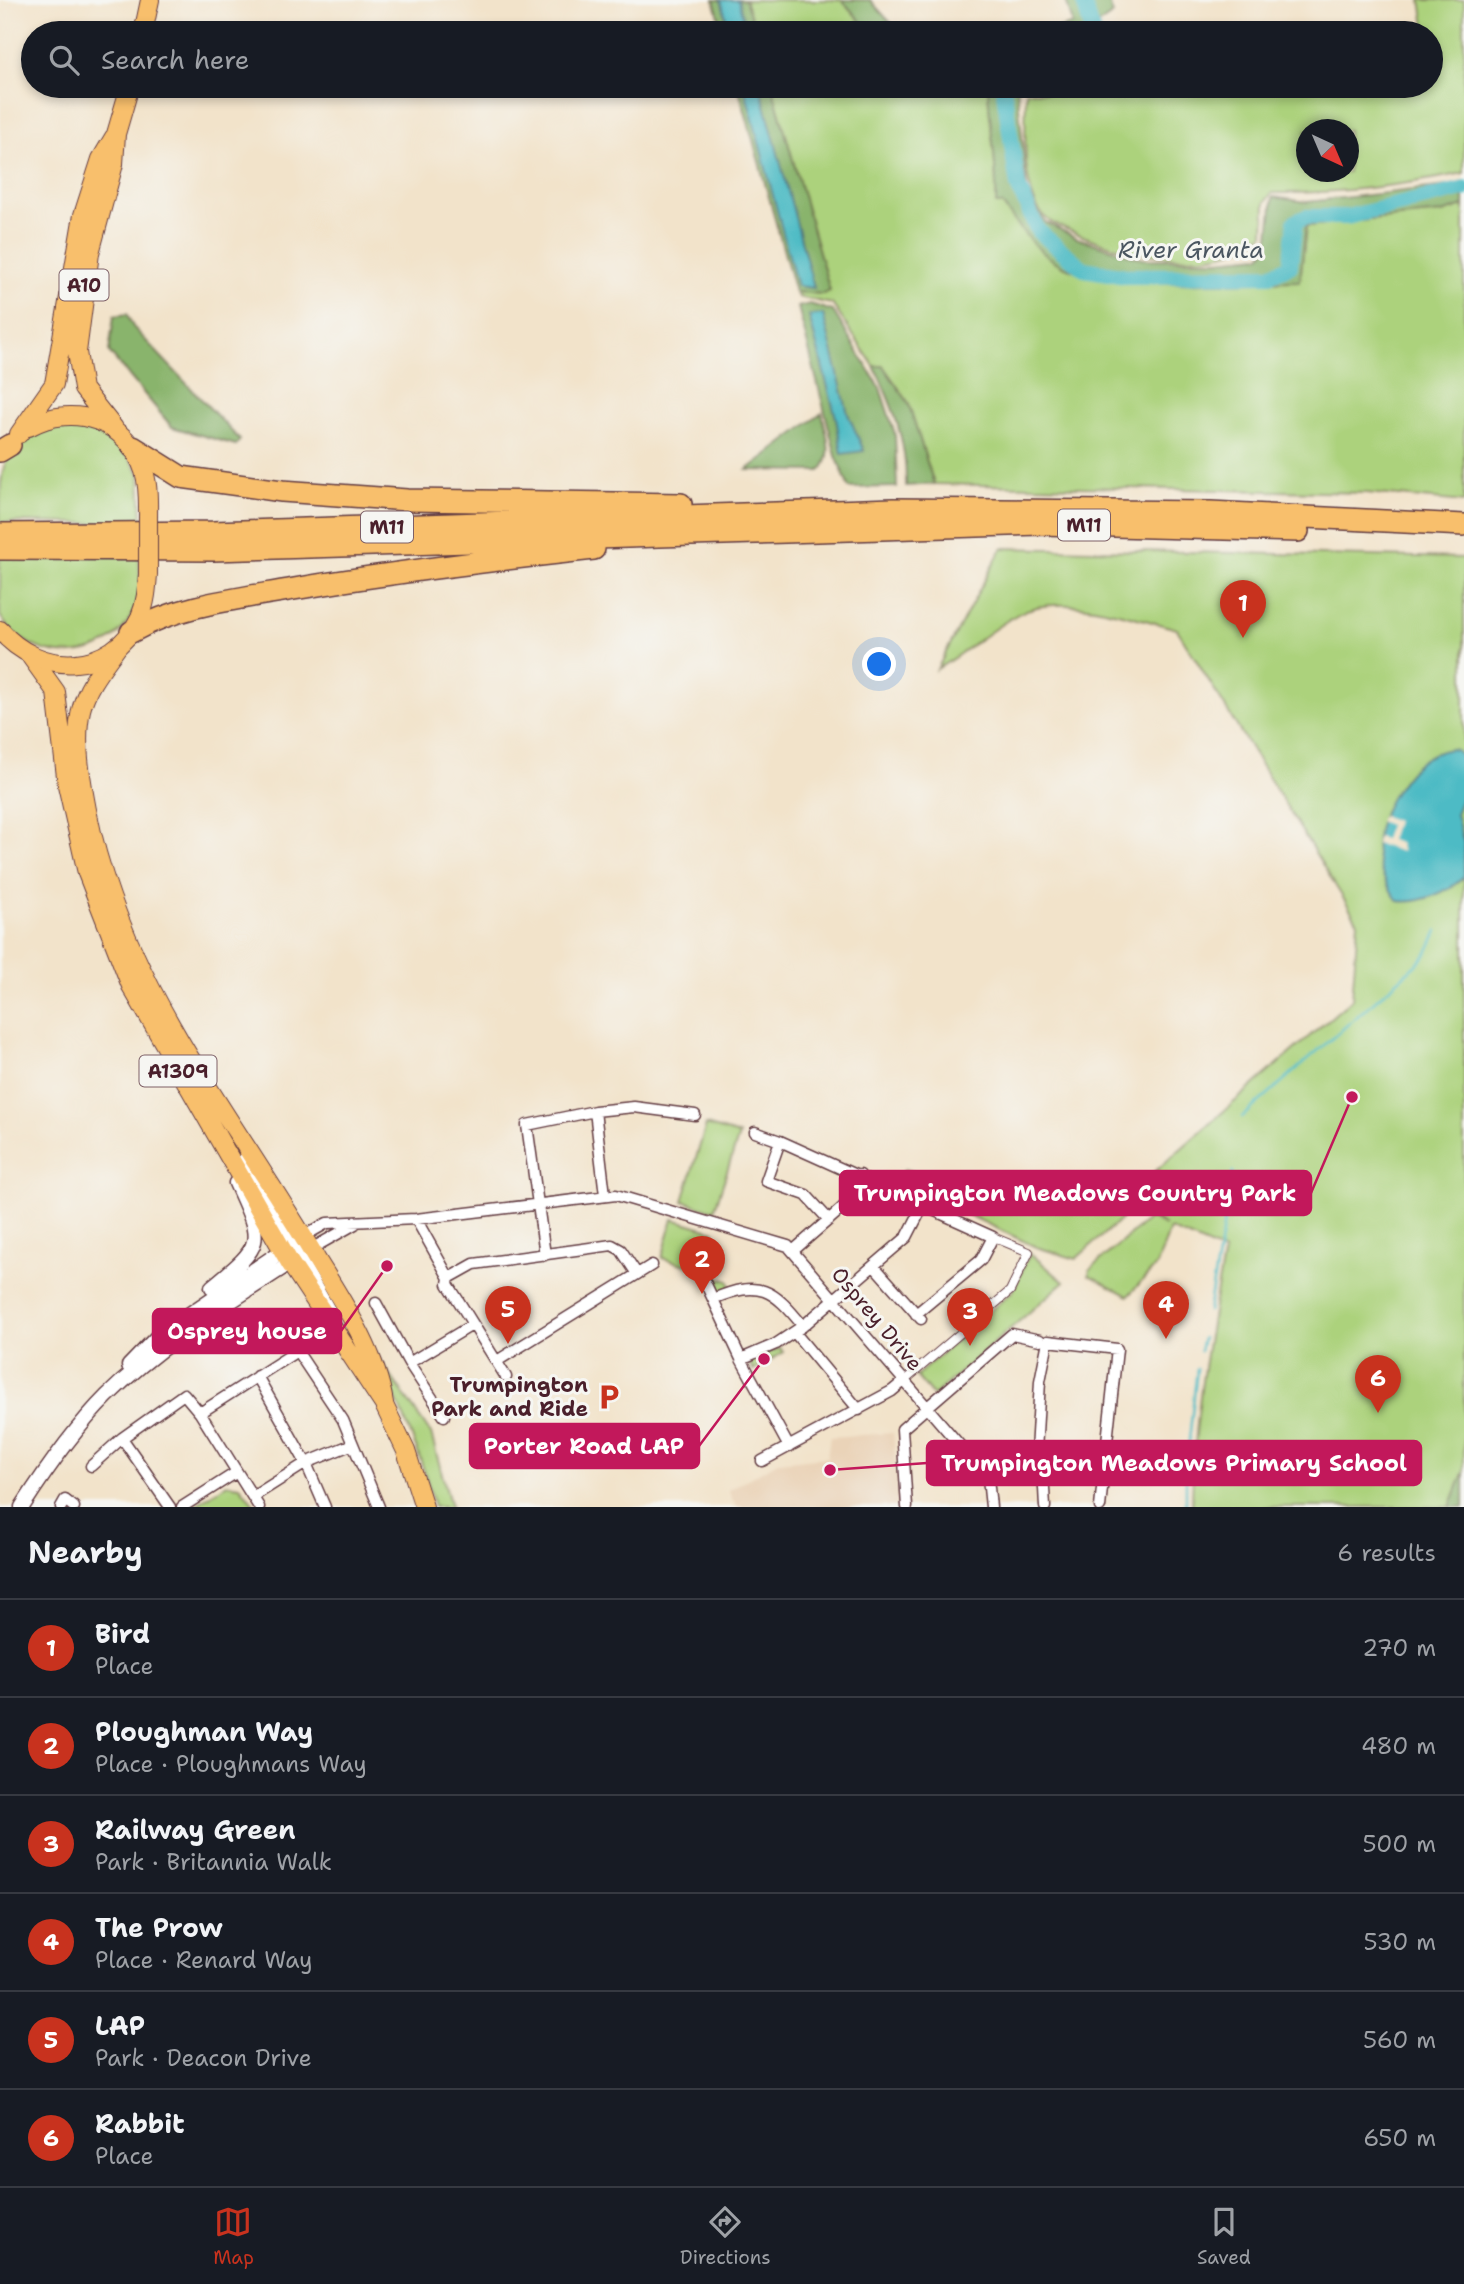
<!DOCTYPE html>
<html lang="en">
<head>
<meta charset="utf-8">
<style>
	:root { --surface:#171b24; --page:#20242c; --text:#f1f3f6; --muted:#9ea1a6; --line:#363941; --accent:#c8321e }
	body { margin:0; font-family:"Shantell Sans",sans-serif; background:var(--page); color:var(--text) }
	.compass { position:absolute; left:1296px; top:119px; width:63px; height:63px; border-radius:50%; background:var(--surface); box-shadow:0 4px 10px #0003; rotate:136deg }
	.you { position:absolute; left:880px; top:665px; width:24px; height:24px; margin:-18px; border:5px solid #fff; border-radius:50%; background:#1a73e8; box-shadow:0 0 0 10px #1a73e833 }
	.badge { display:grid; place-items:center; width:46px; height:46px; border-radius:50%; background:var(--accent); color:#fff; font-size:23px; font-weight:700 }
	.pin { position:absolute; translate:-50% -58px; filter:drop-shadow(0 2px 4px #0008) }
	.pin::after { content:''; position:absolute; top:37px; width:24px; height:21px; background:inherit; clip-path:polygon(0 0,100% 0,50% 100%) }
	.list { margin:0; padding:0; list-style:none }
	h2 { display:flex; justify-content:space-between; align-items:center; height:91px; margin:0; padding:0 28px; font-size:30px }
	h2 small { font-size:23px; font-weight:400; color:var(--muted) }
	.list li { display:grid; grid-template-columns:46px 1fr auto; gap:21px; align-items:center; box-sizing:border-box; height:98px; padding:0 28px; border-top:2px solid var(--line) }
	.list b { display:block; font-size:26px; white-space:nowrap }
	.list p { margin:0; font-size:23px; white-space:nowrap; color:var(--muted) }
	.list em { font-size:23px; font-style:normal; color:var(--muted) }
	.icon { flex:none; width:38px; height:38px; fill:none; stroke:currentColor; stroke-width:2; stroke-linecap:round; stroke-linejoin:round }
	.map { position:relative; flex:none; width:1464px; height:1507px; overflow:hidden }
	.search { position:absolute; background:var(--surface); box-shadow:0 4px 10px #0003; left:21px; right:21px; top:21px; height:77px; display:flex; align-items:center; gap:18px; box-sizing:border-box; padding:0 24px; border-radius:38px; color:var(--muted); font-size:26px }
	.sheet { height:679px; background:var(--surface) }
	nav { display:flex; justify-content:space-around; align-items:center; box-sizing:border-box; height:98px; border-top:2px solid var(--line); background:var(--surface); font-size:19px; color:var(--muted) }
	nav a { display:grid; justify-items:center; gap:4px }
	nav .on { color:var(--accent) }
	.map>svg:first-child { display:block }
	.built { fill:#ead3b8 }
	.green { fill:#acd27c; stroke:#7b7854; stroke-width:2; fill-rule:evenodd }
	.forest { fill:#89b46c; stroke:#6a6a4c; stroke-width:2 }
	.water { fill:#4dbbc5; stroke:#4c6d78; stroke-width:2 }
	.pier { fill:#f2e3ca }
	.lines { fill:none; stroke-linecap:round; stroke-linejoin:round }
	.stream { stroke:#4dbbc5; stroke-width:2.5 }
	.river { stroke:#4dbbc5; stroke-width:16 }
	.pedestrian-casing { stroke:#633c43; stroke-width:10 }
	.minor-casing { stroke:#633c43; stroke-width:13 }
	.tertiary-casing { stroke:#633c43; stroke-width:17 }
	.primary-casing { stroke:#633c43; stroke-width:20 }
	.trunk-casing { stroke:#633c43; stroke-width:20 }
	.motorway-casing { stroke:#633c43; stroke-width:24 }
	.pedestrian { stroke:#fff; stroke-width:8 }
	.minor { stroke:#fff; stroke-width:10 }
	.tertiary { stroke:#fff; stroke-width:14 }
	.primary { stroke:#f8bf6c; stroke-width:18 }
	.trunk { stroke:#f8bf6c; stroke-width:18 }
	.motorway { stroke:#f8bf6c; stroke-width:21 }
	.trunk-bridge-casing { stroke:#633c43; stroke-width:20; stroke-linecap:butt }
	.trunk-bridge { stroke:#f8bf6c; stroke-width:18 }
	.labels { text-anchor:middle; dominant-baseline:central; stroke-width:6; stroke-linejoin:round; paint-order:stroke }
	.shield { fill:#f6f6f2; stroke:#7e6067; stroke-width:2 }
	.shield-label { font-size:19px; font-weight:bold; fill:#4a1f2b }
	.street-label { font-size:21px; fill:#4a1f2b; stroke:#f6f6f2 }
	.poi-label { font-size:21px; font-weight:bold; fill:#4a1f2b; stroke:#f6f6f2; text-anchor:end }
	.water-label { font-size:23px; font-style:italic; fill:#4b5661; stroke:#f6f6f2 }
	.leader { fill:none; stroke:#c2185b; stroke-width:2.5 }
	.callout-dot { fill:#c2185b; stroke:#f6f6f2; stroke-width:2.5 }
	.callout { fill:#c2185b; stroke:#c2185b; stroke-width:2.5 }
	.callout-label { font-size:23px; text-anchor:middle; font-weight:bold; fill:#fff }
</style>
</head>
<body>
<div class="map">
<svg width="1464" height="1507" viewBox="0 0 1464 1507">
	<rect width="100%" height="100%" fill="#f6f6f2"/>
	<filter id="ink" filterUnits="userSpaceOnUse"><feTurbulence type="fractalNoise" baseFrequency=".0143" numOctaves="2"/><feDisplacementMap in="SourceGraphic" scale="14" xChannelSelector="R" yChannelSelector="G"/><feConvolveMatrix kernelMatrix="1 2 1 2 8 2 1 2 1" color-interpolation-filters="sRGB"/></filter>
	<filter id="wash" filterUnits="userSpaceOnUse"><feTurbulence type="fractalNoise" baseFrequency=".00686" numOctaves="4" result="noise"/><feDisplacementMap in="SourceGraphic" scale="28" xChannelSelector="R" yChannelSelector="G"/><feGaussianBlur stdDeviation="1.57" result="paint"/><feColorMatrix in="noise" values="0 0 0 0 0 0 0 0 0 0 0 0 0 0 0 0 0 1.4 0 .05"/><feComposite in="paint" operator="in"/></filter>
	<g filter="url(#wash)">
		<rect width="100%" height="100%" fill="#f2e3ca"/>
		<path class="built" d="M893 1433 900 1507H736L728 1490 778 1462 827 1457 830 1437Z"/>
		<path class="green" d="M745 0H842L871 33H756Z
			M1421 0H1464V173C1400 186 1337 194 1272 193L1265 202 1264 234C1215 275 1125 255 1071 231 1064 227 1053 225 1047 219 1019 196 1026 124 1026 91 1078 95 1126 96 1178 86H1431V33H1426ZM1306 130H1348V172H1306Z
			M772 86H988C989 126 998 163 996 203H1001L1043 252 1300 281 1306 226 1442 213 1464 206V502L1366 493 934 484 908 402 883 366H874L832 304 798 297 795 292 823 294 830 291Z
			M57 423 88 425 116 439 140 474 142 524 0 522C0 462 0 447 57 423Z
			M1002 548 1464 558V1471L1450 1507H1192C1193 1421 1208 1337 1224 1252L1170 1229 1157 1265 1128 1296 1089 1275 1090 1269 1150 1218 1165 1226 1128 1195 1352 999 1358 922 1177 629C1134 617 1059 591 1018 614 990 630 965 652 937 669Z
			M0 555 139 556C140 574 142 592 135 609 110 667 32 667 0 616Z
			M706 1125 739 1135 714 1211 683 1201Z
			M905 1169 979 1199 1023 1206 1127 1205 1132 1209 1076 1259 1036 1247 897 1181Z
			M673 1219 714 1231 703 1270 662 1258Z
			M1030 1253 1064 1282 933 1396 916 1376 1013 1291Z
			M708 1275 729 1281 731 1288 720 1293Z
			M780 1348 783 1352 753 1371 750 1365 752 1360Z
			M375 1353 431 1434 451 1507H434C422 1453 398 1403 375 1353Z
			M227 1484 240 1486 256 1507H193Z"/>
		<path class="forest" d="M714 0H745L756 33H724Z
			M842 0H870L900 33H871Z
			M1066 0H1108L1113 14 1096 26 1097 33H1048L1073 24Z
			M738 86H772L830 291 823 294 795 292Z
			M988 86H1017L1027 190 1045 222 1077 238 1143 259 1218 260 1260 256 1268 247 1273 197 1307 202 1464 184V206L1442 213 1306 226 1300 281C1241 282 1112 291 1061 265 1036 252 1018 226 1002 204H996C998 163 989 126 988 86Z
			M810 304 833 311 880 388 895 434 897 487 849 488 836 456 798 307Z
			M127 314 133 327 240 440 236 445 172 427 109 352 114 316Z
			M874 366H883L908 402 934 484 906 486C907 441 893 406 874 366Z
			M822 413C825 432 836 456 820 471L747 470Z
			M1464 1471V1507H1450Z"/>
		<path class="water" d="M721 0H738L747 33H730Z
			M744 86H760L814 288 797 286Z
			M823 314 848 414 864 451 842 454 836 418 809 316Z
			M1450 749 1456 750 1464 759V793L1456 814 1464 844V877C1448 892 1420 904 1398 901 1369 862 1370 830 1396 790 1411 768 1423 754 1450 749Z"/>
		<path class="pier" d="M1382 816 1396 821 1390 840 1399 843 1402 852 1376 844 1377 837 1384 839 1389 825 1379 821Z"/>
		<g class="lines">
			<path class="stream" d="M1242 1117 1418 963 1426 955 1437 931
				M1208 1311 1233 1172
				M1200 1351 1203 1338
				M1186 1467 1197 1369
				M1186 1481V1507"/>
			<path class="river" d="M1083 0 1093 33
				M1003 86 1018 186 1038 231 1084 269 1126 276 1270 275 1290 266 1295 222 1306 217H1347L1464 189"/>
		</g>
	</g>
	<g filter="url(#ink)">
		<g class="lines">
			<defs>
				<path id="pedestrian" d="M904 1381 1010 1291 1029 1252 993 1237"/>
				<path id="minor" d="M595 1111 634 1107 695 1115
					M755 1132 780 1141
					M416 1219 449 1278 448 1284 506 1377
					M829 1220 806 1195 766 1181 780 1141 993 1237 981 1260 916 1314
					M304 1236 327 1223 416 1219 616 1195 788 1246 988 1478 991 1507
					M301 1249V1259L333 1315
					M311 1249 355 1224
					M794 1250 848 1203 860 1175
					M545 1255 527 1125 595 1111 605 1195
					M874 1266 921 1319
					M449 1278 474 1264 612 1245 621 1250 637 1274
					M704 1280 741 1359 789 1447
					M713 1299C760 1279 773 1289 803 1326
					M376 1303 409 1363 444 1416
					M795 1333 859 1410
					M741 1359 776 1344 803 1326 907 1237 924 1204
					M497 1361 652 1265
					M409 1363 472 1325
					M257 1376 306 1463 353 1444
					M200 1413 297 1351 343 1420 379 1507
					M762 1461 892 1391 904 1381
					M91 1466 122 1438
					M1035 1469 1040 1381 1048 1341 1117 1349 1100 1507
					M1043 1469 1045 1507
					M988 1478C1014 1461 1072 1472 1101 1475
					M254 1496 306 1463 325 1507
					M61 1507 65 1500 74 1507
					M170 1507 122 1438 184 1394 200 1413 259 1507
					M182 1507 237 1472
					M907 1507 902 1429 1012 1334 1040 1340"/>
				<path id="tertiary" d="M245 1160 286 1232 294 1254
					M212 1287C264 1244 264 1244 236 1183
					M129 1366 159 1335 304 1236
					M22 1507C47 1468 74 1429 107 1396 167 1337 241 1296 311 1249"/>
				<path id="primary" d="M118 646C104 666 87 685 81 710 74 742 81 778 87 810 121 985 230 1111 317 1260 344 1304 376 1352 384 1403
					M31 657 56 692 67 785 87 873 131 986 290 1263 384 1405 406 1451 424 1507"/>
				<path id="trunk" d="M143 33 150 0
					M29 427C74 402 128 421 144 471 149 487 148 504 148 520
					M114 428 83 389 77 352 90 253 114 164 116 134 130 86
					M19 434 54 384 83 215 101 159 114 137
					M0 630C39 677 112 676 140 617 146 603 147 588 148 574"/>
				<path id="motorway" d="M133 447 181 477 282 491 407 500 681 504
					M0 451 10 445
					M0 534 213 532 893 509 1210 512 1464 525
					M0 549 213 550 1041 524 1298 531
					M131 632C181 604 238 599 294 589 394 572 493 560 594 549"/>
			</defs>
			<use href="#pedestrian" class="pedestrian-casing"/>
			<use href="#minor" class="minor-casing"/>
			<use href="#tertiary" class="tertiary-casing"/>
			<use href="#primary" class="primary-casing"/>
			<use href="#trunk" class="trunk-casing"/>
			<use href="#motorway" class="motorway-casing"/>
			<use href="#pedestrian" class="pedestrian"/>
			<use href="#minor" class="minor"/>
			<use href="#tertiary" class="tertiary"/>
			<use href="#primary" class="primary"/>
			<use href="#trunk" class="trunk"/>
			<use href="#motorway" class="motorway"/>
			<defs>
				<path id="trunk-bridge" d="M148 574V520"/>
			</defs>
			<use href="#trunk-bridge" class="trunk-bridge-casing"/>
			<use href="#trunk-bridge" class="trunk-bridge"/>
		</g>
	</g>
	<defs>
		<symbol id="parking-bare" viewBox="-9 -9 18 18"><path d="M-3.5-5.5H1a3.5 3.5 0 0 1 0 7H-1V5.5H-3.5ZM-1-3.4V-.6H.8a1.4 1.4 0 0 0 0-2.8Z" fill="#c8321e" stroke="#f6f6f2" stroke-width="2.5" paint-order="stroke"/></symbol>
	</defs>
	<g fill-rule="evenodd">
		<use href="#parking-bare" x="590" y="1378" width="38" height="38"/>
	</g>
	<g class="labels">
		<g class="shield">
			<rect x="59.5" y="269.5" width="49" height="31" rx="5"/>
			<rect x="1058" y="509.5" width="52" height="31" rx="5"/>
			<rect x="361" y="511.5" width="52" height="31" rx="5"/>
			<rect x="139.5" y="1055.5" width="77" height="31" rx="5"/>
		</g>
		<g class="shield-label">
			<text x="84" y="285">A10</text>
			<text x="1084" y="525">M11</text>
			<text x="387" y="527">M11</text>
			<text x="178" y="1071">A1309</text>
		</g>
		<g class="street-label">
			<text transform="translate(877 1319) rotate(50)">Osprey Drive</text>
		</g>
		<g class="poi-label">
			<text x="588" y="1385">Trumpington<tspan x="588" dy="24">Park and Ride</tspan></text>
		</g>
		<g class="water-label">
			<text x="1191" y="250">River Granta</text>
		</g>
	</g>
	<path class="leader" d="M1352 1097L1311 1193M387 1266L341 1331M764 1359L699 1446M830 1470L927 1463"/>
	<g class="callout-dot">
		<circle cx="1352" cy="1097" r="7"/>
		<circle cx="387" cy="1266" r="7"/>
		<circle cx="764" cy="1359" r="7"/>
		<circle cx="830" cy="1470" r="7"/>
	</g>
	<g class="callout">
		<rect x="840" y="1171" width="471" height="44" rx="7"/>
		<rect x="153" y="1309" width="188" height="44" rx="7"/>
		<rect x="470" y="1424" width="229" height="44" rx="7"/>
		<rect x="927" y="1441" width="494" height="44" rx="7"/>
	</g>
	<g class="callout-label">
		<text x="1075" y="1201">Trumpington Meadows Country Park</text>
		<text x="247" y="1339">Osprey house</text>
		<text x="584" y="1454">Porter Road LAP</text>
		<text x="1174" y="1471">Trumpington Meadows Primary School</text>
	</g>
</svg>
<svg class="compass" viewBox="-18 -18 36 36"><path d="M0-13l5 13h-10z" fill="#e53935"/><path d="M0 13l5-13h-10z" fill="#9ea1a6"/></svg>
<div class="you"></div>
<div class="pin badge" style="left:1243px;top:638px">1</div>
<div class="pin badge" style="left:702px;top:1294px">2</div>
<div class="pin badge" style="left:970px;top:1346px">3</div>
<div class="pin badge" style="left:1166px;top:1339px">4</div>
<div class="pin badge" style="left:508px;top:1344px">5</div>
<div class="pin badge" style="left:1378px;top:1413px">6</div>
<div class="search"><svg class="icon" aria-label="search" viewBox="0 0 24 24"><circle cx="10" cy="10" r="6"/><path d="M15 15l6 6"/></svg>Search here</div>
</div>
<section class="sheet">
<h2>Nearby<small>6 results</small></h2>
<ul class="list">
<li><span class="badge">1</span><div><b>Bird</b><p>Place</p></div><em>270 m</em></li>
<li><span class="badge">2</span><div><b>Ploughman Way</b><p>Place · Ploughmans Way</p></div><em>480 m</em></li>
<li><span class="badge">3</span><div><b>Railway Green</b><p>Park · Britannia Walk</p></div><em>500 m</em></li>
<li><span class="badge">4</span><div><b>The Prow</b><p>Place · Renard Way</p></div><em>530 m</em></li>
<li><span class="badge">5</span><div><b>LAP</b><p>Park · Deacon Drive</p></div><em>560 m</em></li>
<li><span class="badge">6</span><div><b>Rabbit</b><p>Place</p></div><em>650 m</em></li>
</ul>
</section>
<nav>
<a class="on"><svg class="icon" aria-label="map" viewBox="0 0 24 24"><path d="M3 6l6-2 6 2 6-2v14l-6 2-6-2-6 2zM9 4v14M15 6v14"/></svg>Map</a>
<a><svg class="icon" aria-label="directions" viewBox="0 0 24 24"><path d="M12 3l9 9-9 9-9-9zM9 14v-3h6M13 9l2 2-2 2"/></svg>Directions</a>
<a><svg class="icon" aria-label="saved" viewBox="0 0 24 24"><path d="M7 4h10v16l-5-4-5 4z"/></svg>Saved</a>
</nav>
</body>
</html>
